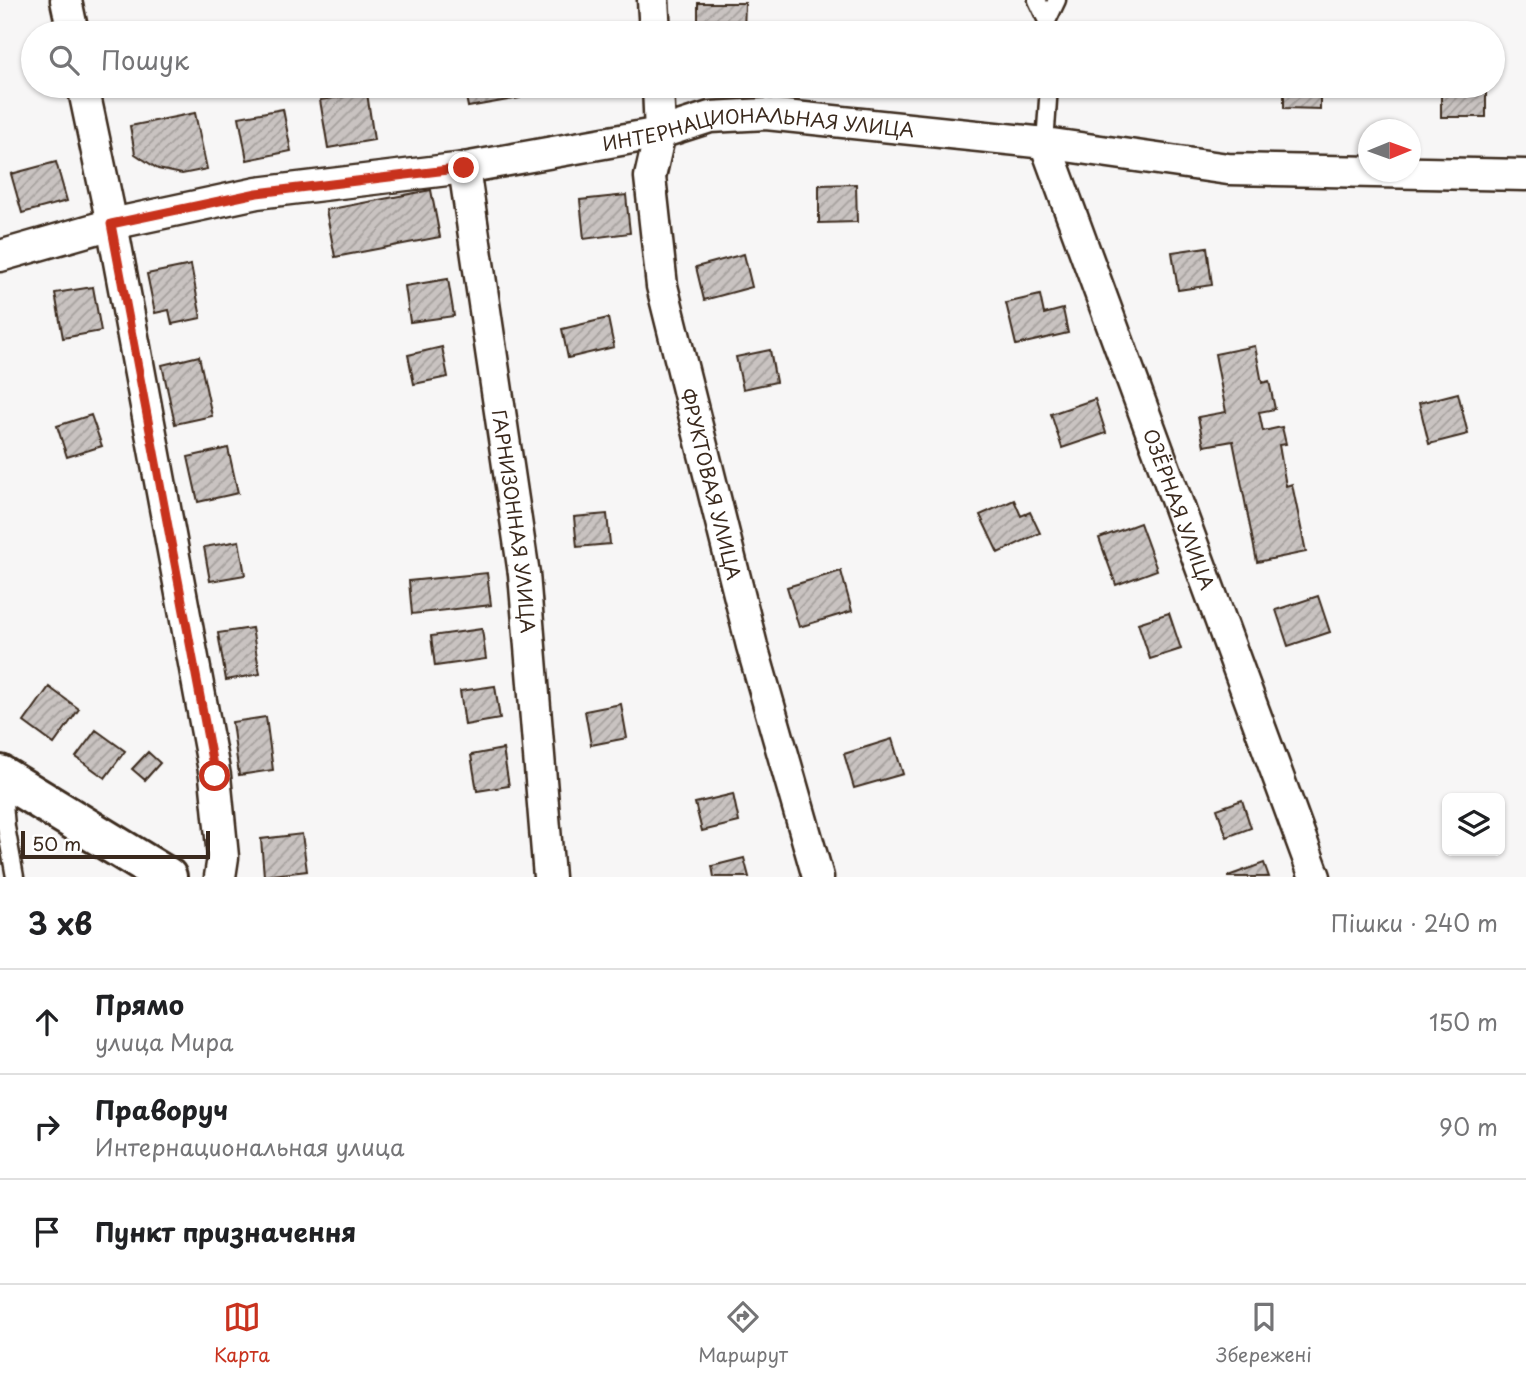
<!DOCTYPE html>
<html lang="uk">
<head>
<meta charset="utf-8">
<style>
	:root { --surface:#fff; --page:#f6f6f6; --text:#202124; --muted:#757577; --line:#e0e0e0; --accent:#c8321e }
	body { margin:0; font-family:"Playpen Sans",sans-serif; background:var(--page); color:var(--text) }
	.controls { position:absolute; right:21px; bottom:21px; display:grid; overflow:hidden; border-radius:10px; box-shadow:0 2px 5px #0004 }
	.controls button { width:63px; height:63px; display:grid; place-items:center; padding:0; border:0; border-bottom:2px solid var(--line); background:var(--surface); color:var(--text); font:35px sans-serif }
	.compass { position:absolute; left:1358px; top:119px; width:63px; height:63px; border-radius:50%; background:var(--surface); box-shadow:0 2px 5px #0004; rotate:89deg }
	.scale { position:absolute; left:21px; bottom:18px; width:189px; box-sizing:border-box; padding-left:7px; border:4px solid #3b2a1e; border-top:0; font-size:19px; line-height:24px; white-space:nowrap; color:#3b2a1e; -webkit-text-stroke:5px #fff; paint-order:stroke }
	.stop { position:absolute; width:21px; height:21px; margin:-16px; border:5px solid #c8321e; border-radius:50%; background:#fff }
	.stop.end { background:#c8321e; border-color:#fff; box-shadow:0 2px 7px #0008 }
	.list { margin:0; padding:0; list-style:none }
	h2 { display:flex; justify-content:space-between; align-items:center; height:91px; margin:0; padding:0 28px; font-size:30px }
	h2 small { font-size:23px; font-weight:400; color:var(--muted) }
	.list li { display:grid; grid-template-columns:46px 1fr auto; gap:21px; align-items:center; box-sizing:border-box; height:105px; padding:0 28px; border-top:2px solid var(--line) }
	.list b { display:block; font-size:26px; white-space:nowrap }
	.list p { margin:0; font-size:23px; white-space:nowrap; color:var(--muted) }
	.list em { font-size:23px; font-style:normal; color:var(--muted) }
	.icon { flex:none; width:38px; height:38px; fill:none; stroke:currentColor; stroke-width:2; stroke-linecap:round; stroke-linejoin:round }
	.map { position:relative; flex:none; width:1526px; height:877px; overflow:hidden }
	.search { position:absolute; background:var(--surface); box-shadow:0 2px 5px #0004; left:21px; right:21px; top:21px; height:77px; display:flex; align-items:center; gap:18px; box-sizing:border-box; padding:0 24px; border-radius:38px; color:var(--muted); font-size:26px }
	.sheet { height:406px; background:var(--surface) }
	nav { display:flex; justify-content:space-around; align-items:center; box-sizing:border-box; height:98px; border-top:2px solid var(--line); background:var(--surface); font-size:19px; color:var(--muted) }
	nav a { display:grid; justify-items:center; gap:4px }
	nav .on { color:var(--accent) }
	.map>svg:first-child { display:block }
	.building { fill:url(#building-hatch); stroke:#3b2a1e; stroke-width:2 }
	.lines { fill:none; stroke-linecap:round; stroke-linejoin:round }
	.service-casing { stroke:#3b2a1e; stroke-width:21 }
	.minor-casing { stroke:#3b2a1e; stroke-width:35 }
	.secondary-casing { stroke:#3b2a1e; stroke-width:44 }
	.service { stroke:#fff; stroke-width:16 }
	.minor { stroke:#fff; stroke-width:30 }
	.secondary { stroke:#fff; stroke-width:38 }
	.route { stroke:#c8321e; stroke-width:9 }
	.labels { text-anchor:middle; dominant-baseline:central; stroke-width:5; stroke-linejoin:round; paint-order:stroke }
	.street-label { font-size:19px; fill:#3b2a1e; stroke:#fff }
</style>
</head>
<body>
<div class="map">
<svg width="1526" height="877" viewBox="0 0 1526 877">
	<defs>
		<pattern id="building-hatch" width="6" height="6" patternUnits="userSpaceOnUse" patternTransform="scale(1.75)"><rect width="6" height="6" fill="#c9c3c1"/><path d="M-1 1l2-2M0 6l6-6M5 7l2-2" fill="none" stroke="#a49f9c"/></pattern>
	</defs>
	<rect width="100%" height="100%" fill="#f7f6f6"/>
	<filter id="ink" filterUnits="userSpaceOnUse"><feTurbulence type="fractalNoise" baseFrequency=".0143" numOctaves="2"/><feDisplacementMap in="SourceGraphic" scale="14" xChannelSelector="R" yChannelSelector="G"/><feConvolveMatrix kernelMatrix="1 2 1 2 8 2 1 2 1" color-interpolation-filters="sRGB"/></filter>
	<g filter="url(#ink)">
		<path class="building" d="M698 3H745L744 33H698Z
			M589 26 590 33H549Z
			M464 86H518L520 98 468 107Z
			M1158 86H1210V94L1158 92Z
			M1284 86H1320V109L1284 108Z
			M1441 86H1486V117H1441Z
			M367 93 374 140 328 148 320 100Z
			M283 109 291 151 247 160 239 117Z
			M195 113 207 169 182 174 158 169 135 154 130 126Z
			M56 162 67 201 22 213 11 174Z
			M856 184 857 222 819 223V185Z
			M431 190 440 237 335 257 326 210Z
			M626 195 630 233 584 239 580 200Z
			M1207 247 1212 285 1178 290 1172 252Z
			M744 254 752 287 704 300 696 267Z
			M191 265 201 318 172 324 169 310 155 313 147 274Z
			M448 279 454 316 410 322 405 286Z
			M93 287 101 331 63 338 55 293Z
			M1040 295 1044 314 1063 309 1068 333 1016 345 1006 303Z
			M608 318 614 347 568 358 562 329Z
			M1255 346 1262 383 1269 381 1275 409 1259 412 1263 431 1282 427 1286 444 1279 445 1286 486 1292 484 1306 552 1257 562 1233 441 1204 446 1198 417 1226 412 1215 354Z
			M442 347 448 377 414 384 408 355Z
			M770 350 776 382 743 389 736 357Z
			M199 356 212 416 175 424 162 365Z
			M1458 393 1468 434 1429 444 1419 403Z
			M1095 399 1106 433 1062 448 1051 414Z
			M91 415 102 446 67 457 57 426Z
			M228 448 238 493 198 502 188 457Z
			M1014 500 1021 516 1030 512 1040 533 998 553 980 515Z
			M607 514 610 544 577 547 574 517Z
			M1140 523 1157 570 1116 585 1099 538Z
			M239 541 245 575 210 581 204 547Z
			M841 571 852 611 799 627 787 587Z
			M487 573 491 605 412 614 409 581Z
			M1318 596 1330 632 1288 646 1276 610Z
			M1169 613 1181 649 1150 659 1138 623Z
			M252 628 260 674 226 680 218 633Z
			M482 629 486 659 435 666 431 636Z
			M495 686 500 719 465 725 460 691Z
			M49 687 79 709 54 744 24 722Z
			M621 704 627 738 591 745 585 711Z
			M266 717 273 770 239 775 232 722Z
			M96 730 125 751 105 778 76 757Z
			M892 739 903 774 854 788 844 754Z
			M503 749 509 786 477 791 471 755Z
			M148 752 160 763 145 780 132 769Z
			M733 794 739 822 702 831 695 803Z
			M1242 800 1251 828 1227 837 1217 809Z
			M302 834 307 871 264 876 261 839Z
			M744 858 749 877H714L712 866Z
			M1264 863 1269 877H1228V876Z"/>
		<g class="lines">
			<defs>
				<path id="service" d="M1037 0 1047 21V33
					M1047 21 1057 0
					M1045 143 1049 86
					M2 779 6 827 15 877"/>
				<g id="minor">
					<path d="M66 0 73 33"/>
					<path d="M653 0 655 33"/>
					<path d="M83 86 112 224 215 776 223 857 220 877"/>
					<path id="s1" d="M658 86 660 133 650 177 662 286 752 646 818 877"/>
					<path id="s2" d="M1045 143 1315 877"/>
					<path id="s3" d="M464 168 524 574 549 877"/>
					<path id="s4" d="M0 256 112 224 257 193 464 168 660 133 710 117 766 114 1045 143 1228 169 1526 175"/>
				</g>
				<path id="secondary" d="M0 775 167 877"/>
			</defs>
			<use href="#service" class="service-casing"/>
			<use href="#minor" class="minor-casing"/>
			<use href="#secondary" class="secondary-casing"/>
			<use href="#service" class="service"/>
			<use href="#minor" class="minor"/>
			<use href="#secondary" class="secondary"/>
		</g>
	</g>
	<g class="lines" filter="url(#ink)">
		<path class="route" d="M215 776 111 224 257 193 464 168"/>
	</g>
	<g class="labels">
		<g class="street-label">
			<text stroke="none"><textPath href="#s4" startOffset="772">ИНТЕРНАЦИОНАЛЬНАЯ УЛИЦА</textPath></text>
			<text stroke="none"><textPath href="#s1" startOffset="406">ФРУКТОВАЯ УЛИЦА</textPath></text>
			<text stroke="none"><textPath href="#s2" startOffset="390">ОЗЁРНАЯ УЛИЦА</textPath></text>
			<text stroke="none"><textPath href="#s3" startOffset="357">ГАРНИЗОННАЯ УЛИЦА</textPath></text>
		</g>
	</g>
</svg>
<div class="controls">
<button><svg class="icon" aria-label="layers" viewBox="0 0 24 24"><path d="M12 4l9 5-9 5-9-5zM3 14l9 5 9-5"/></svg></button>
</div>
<svg class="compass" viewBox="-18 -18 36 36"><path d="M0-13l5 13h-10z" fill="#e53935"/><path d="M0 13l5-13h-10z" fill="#757577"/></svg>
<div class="scale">50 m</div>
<div class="stop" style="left:215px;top:776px"></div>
<div class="stop end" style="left:464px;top:168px"></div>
<div class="search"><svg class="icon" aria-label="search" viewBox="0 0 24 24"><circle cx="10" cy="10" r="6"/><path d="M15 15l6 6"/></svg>Пошук</div>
</div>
<section class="sheet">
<h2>3 хв<small>Пішки · 240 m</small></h2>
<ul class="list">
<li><svg class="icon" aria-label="ahead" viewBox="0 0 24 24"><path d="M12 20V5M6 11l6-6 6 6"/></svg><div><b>Прямо</b><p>улица Мира</p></div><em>150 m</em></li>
<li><svg class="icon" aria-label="right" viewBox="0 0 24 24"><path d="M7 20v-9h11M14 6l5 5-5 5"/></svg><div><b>Праворуч</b><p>Интернациональная улица</p></div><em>90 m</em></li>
<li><svg class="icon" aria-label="arrive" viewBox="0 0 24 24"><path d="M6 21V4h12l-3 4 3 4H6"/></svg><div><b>Пункт призначення</b></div></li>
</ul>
</section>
<nav>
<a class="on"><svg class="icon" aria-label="map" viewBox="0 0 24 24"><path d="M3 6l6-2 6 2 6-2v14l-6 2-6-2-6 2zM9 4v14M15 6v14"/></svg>Карта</a>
<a><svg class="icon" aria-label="directions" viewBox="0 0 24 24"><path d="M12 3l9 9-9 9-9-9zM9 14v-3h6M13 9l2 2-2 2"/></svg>Маршрут</a>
<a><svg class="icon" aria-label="saved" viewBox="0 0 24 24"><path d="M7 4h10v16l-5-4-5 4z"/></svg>Збережені</a>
</nav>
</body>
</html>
